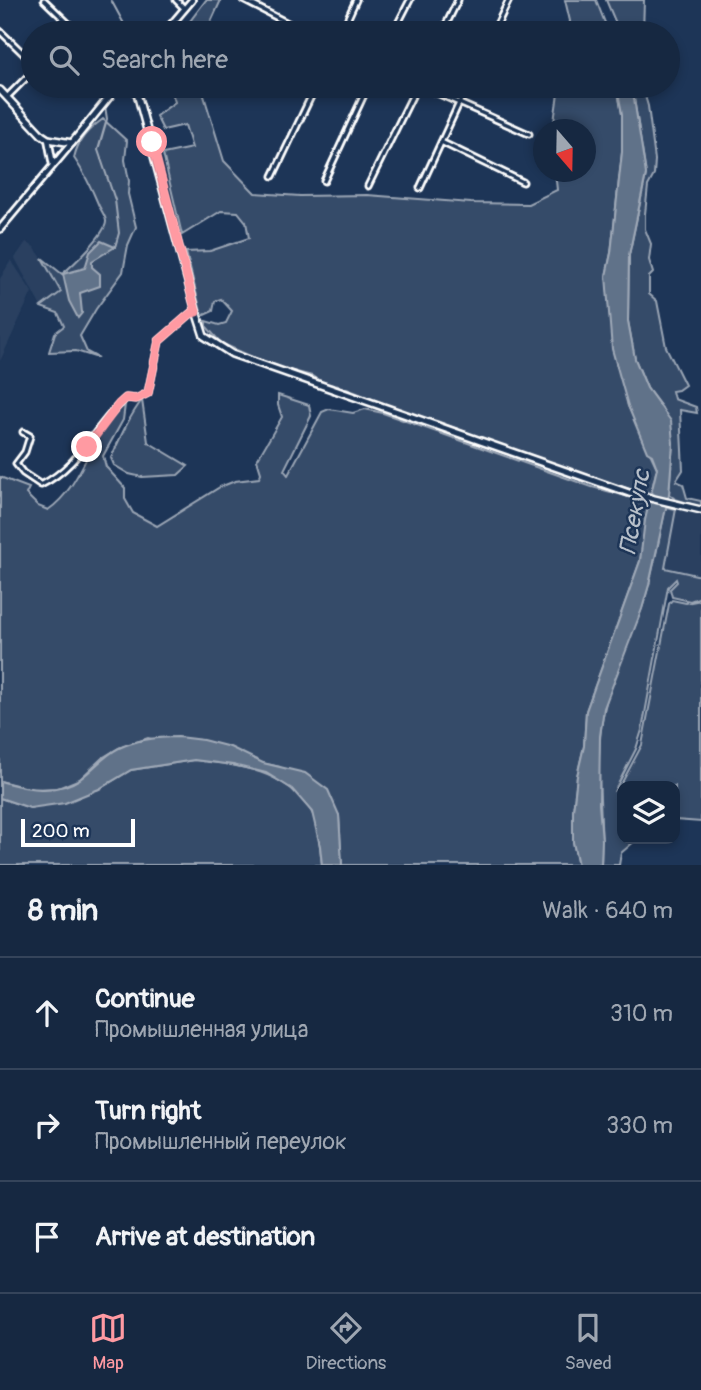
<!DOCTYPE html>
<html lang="en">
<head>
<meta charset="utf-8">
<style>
	:root { --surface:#162841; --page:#1f3048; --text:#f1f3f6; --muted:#9ea6b1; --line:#35445a; --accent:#ff9aa2 }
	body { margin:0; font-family:Pangolin,sans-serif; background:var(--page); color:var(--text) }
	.controls { position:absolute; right:21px; bottom:21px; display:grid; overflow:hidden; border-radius:14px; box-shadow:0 4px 10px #0003 }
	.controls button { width:63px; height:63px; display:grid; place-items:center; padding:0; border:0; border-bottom:2px solid var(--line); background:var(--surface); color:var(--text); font:35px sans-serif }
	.compass { position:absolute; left:533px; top:119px; width:63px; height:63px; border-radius:50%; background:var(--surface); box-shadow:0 4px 10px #0003; rotate:160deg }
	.scale { position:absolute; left:21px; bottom:18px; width:114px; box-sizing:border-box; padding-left:7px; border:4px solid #fff; border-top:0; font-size:19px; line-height:24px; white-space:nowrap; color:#fff; -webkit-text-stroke:5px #1d3557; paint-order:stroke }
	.stop { position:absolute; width:21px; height:21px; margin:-16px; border:5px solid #ff9aa2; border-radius:50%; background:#fff }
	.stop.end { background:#ff9aa2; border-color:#fff; box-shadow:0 2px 7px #0008 }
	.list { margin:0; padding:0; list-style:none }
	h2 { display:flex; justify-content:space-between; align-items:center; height:91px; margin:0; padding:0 28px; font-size:30px }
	h2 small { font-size:23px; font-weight:400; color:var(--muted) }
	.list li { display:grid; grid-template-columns:46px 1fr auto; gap:21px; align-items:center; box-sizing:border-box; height:112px; padding:0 28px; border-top:2px solid var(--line) }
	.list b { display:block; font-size:26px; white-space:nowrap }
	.list p { margin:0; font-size:23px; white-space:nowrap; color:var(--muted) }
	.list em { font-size:23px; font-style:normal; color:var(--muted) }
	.icon { flex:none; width:38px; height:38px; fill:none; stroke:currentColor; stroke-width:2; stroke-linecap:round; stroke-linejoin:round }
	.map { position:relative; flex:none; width:701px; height:865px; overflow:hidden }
	.search { position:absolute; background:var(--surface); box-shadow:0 4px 10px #0003; left:21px; right:21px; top:21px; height:77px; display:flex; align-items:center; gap:18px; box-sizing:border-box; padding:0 24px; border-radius:38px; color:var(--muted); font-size:26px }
	.sheet { height:427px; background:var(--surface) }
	nav { display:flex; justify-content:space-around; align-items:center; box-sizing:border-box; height:98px; border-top:2px solid var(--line); background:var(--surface); font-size:19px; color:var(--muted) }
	nav a { display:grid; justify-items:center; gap:4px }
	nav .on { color:var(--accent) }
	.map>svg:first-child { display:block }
	.built { fill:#2a4161 }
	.green { fill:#364b69; stroke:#9aa5b4; stroke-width:2 }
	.water { fill:#617289; stroke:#a0aab8; stroke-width:2 }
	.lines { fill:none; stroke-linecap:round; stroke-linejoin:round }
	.stream { stroke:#a0aab8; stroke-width:2 }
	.minor-casing { stroke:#fff; stroke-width:9 }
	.tertiary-casing { stroke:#fff; stroke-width:10 }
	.secondary-casing { stroke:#fff; stroke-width:10 }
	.minor { stroke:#1d3557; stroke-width:3.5 }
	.tertiary { stroke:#1d3557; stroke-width:4.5 }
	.secondary { stroke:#1d3557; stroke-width:5 }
	.route { stroke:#ff9aa2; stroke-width:9 }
	.labels { text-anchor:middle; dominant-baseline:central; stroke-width:5; stroke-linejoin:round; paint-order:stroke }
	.water-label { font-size:24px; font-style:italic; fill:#b8c0ca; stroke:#1d3557 }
</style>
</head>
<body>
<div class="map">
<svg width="701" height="865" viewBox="0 0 701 865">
	<rect width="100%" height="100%" fill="#1d3557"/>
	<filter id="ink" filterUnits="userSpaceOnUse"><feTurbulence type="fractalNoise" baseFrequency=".0143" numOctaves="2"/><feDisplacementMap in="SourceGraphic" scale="14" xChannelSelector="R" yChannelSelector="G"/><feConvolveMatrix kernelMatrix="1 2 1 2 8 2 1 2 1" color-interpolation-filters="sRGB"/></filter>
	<g filter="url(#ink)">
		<path class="built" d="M26 242 34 247 42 258 61 292 41 307 15 258Z
			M11 260 32 292 0 361V279Z
			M676 509 701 515V576L665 568Z"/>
		<path class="green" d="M206 0H221L206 33H181Z
			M565 0H596L609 33H568L570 21Z
			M606 0H644L643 33H620Z
			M170 86H201L224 161 255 193 300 196 367 195 471 203 528 204 557 190 555 172H586V130L553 129 559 86H617L622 114V152L611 253 606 276 628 406 657 468 651 493 633 490 544 462 437 421 416 416 339 386 322 383 312 376 273 366 221 343 206 326V321L219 325 226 323 232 311 221 299 215 301 213 311 202 316 186 252 210 251 249 238 246 222 238 212 221 211 182 235 163 154 192 148 185 125 163 130 156 116 175 102Z
			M632 86H642L648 106 655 160 654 175 648 186 645 214V229L651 244 649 260 653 273 649 277V294L657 301 666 347 685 385 678 390 672 391 674 399 696 407 697 413 680 410 683 470 676 481 683 484 687 498 701 501V507L675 499 669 494 673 443 662 408 647 388 635 359 628 321 629 255 646 175Z
			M103 119 127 141 125 160 129 181 128 194 136 227 128 245 123 272 96 309 80 336 87 352 98 358 76 351 49 352 55 333 64 326 58 313 41 307 61 292 42 258 62 274C72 266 107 233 106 221 106 217 101 210 99 206 92 189 85 174 74 158 78 139 88 130 103 119Z
			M278 395 309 405 311 416 284 470 288 475 322 412 329 409 353 413 365 409 383 413 592 487 649 502 640 561 586 711 584 746 577 776 573 811V842L578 865H342L339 815 280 767 148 738 119 748 102 758 80 779 58 788 32 789 0 781V477L29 488 26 494 38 506 48 510C85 485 89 431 125 405L123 420 103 456 106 467 125 488V499L133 513 157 526 220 487 235 481 259 478 261 473 257 460 282 417 278 405Z
			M142 400 148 442 188 466 178 475 142 477 129 474 114 465 111 458C120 438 129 417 142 400Z
			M666 507 676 509 665 568 701 576V597L690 601 672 597 670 589 677 582 676 579 668 587 642 730 636 749 615 790 619 788 642 745 669 604 672 600 686 603 701 600V822L675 820V786H622V839L636 840 621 853 619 865H601C604 813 593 762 604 711 611 676 629 644 641 611 653 578 658 541 666 507Z
			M194 760C237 765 286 770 311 811 319 825 320 849 322 865H0V798L30 808 99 789 131 770Z"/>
		<path class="water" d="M617 86H632L646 174 629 255 628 321 635 359 647 388 671 421 673 443 669 494 649 585 642 609 604 708 600 736 599 804 602 840 601 865H578L573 842V811L577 776 584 746 586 711 640 561 645 520 657 468 652 455 647 452 628 406 612 349 606 276 611 253 622 152V114Z
			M101 241 115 247 92 261V267L100 274V286L80 293 82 313 78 318 69 301 63 274 85 268 90 252Z
			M178 737 203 740 230 747 263 763 305 773 328 790 339 815 342 865H322L320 846 312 812 292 789 266 773 233 765 194 760 131 770 99 789 65 803 30 808 0 798V781C26 789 56 795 80 779 94 769 103 756 119 748 138 739 157 737 178 737Z"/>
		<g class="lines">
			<path class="stream" d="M111 0 129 33
				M91 86 102 102
				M105 106 107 119 98 150 115 200 119 233 115 247"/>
			<defs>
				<path id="minor" d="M44 0 71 26 74 31 72 33
					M176 0 184 8
					M243 0 307 33
					M0 31 33 63
					M341 33 356 0
					M393 33 410 0
					M442 33 458 0
					M493 33 509 0
					M421 86 529 134
					M529 86 533 88
					M7 97 33 71
					M441 142 523 182
					M273 176 316 86
					M324 181 368 86
					M368 186 417 86
					M420 188 467 86
					M23 432 30 436 25 452 16 464 23 473 41 485C81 465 95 425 126 398L136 399 148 393 159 341 190 314 196 311"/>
				<path id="tertiary" d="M164 33 192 0
					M48 139 53 165
					M0 229 72 143"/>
				<path id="secondary" d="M135 86 196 311 204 336 232 354 629 493 701 510
					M0 90 42 135 48 139 72 143 118 86"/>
			</defs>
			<use href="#minor" class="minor-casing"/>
			<use href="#tertiary" class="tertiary-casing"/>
			<use href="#secondary" class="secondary-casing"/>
			<use href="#minor" class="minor"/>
			<use href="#tertiary" class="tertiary"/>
			<use href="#secondary" class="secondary"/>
		</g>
	</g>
	<g class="lines" filter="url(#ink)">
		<path class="route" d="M87 447 119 404 126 398 136 399 148 393 159 341 190 314 196 312 152 142"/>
	</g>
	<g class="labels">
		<g class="water-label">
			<text transform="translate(635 512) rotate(-80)">Псекупс</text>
		</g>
	</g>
</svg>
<div class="controls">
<button><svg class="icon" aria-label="layers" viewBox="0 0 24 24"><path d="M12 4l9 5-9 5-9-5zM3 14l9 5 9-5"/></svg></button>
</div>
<svg class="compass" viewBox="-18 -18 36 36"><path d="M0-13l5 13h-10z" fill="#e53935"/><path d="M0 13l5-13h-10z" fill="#9ea6b1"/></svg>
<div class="scale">200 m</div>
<div class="stop" style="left:152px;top:142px"></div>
<div class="stop end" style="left:87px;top:447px"></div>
<div class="search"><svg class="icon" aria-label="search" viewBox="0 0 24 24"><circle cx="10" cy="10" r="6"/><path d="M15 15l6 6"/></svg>Search here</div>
</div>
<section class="sheet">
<h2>8 min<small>Walk · 640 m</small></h2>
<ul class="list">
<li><svg class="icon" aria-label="ahead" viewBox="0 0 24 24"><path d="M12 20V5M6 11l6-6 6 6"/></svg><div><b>Continue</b><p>Промышленная улица</p></div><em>310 m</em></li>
<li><svg class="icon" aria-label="right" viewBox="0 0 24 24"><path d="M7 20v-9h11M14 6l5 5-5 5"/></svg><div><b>Turn right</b><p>Промышленный переулок</p></div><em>330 m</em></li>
<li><svg class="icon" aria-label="arrive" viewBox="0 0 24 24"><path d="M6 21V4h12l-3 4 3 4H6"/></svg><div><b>Arrive at destination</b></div></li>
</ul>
</section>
<nav>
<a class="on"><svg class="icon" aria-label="map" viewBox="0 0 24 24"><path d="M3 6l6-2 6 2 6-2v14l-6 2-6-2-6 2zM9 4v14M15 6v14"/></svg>Map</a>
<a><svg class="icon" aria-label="directions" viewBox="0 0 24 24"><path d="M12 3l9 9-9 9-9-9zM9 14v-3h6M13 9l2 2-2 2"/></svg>Directions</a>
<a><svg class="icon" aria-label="saved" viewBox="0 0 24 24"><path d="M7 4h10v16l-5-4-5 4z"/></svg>Saved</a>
</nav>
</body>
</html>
